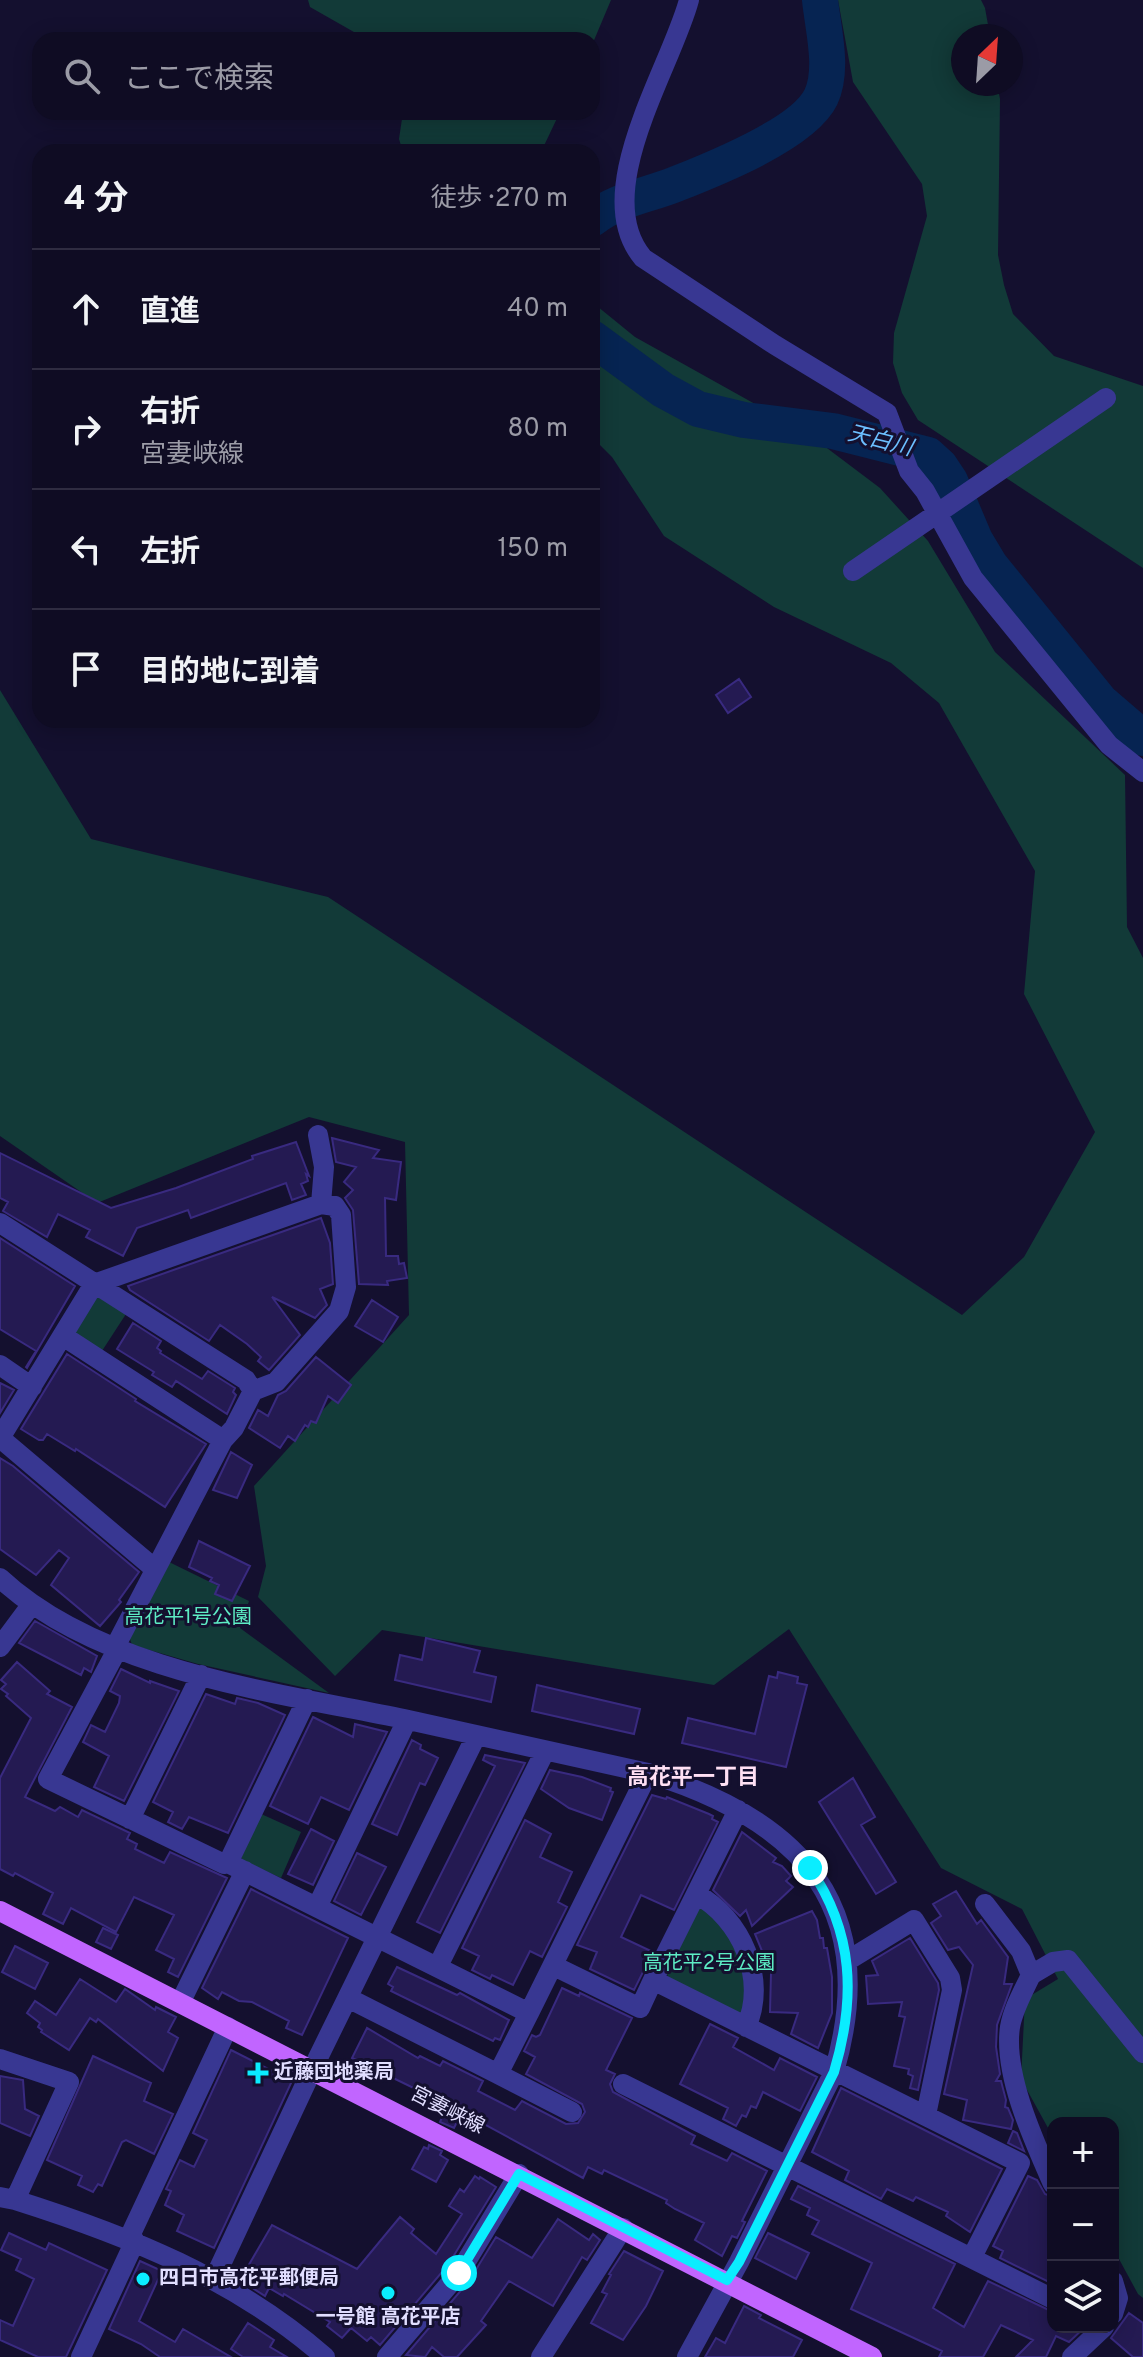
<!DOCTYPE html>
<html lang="ja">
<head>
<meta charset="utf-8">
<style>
	:root { --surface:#0f0c23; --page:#18152b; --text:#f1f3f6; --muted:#9b9ba6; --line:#2f2c41 }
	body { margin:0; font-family:Overpass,"Noto Sans JP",sans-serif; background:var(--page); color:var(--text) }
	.controls { position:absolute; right:24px; bottom:24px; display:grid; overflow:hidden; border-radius:16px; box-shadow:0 4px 20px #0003 }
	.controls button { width:72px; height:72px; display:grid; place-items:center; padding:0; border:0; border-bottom:2px solid var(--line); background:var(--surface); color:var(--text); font:40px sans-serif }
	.compass { position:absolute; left:951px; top:24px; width:72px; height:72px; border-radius:50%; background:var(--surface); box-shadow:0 4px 20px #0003; rotate:25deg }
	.stop { position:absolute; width:24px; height:24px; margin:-18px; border:6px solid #0aedff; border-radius:50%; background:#fff }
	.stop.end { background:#0aedff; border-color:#fff; box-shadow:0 2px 8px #0008 }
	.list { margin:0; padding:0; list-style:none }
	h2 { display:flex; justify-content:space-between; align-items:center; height:104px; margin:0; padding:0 32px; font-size:34px }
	h2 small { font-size:26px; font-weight:400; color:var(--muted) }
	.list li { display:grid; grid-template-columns:52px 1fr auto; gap:24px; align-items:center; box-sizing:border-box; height:120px; padding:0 32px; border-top:2px solid var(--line) }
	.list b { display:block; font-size:30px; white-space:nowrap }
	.list p { margin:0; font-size:26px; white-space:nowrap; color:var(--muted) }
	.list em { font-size:26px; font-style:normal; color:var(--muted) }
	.icon { flex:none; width:44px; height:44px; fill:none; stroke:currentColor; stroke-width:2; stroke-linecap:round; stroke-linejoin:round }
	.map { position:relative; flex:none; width:1143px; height:2357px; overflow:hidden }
	.search { position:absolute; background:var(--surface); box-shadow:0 4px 20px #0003; left:32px; top:32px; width:568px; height:88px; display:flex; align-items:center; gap:20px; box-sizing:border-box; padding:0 28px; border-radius:24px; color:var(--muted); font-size:30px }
	.panel { position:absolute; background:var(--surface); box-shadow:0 4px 20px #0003; left:32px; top:144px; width:568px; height:584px; border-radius:24px }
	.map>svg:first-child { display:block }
	.green { fill:#123a38 }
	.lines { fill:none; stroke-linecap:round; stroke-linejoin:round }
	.river { stroke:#062452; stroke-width:36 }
	.building { fill:#241a52; stroke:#392a80; stroke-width:2 }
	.minor { stroke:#383792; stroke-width:20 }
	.major { stroke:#c165ff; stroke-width:20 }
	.route { stroke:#0aedff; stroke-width:10 }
	.poi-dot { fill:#0aedff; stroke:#14102f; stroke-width:3 }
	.labels { text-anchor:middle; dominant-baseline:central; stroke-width:6; stroke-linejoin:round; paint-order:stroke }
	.park-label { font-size:20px; fill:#5decc4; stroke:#14102f }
	.poi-label { font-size:20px; font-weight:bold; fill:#e1deff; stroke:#14102f; text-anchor:start }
	.street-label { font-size:20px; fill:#e1deff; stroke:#14102f }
	.water-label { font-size:22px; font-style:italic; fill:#6cbfff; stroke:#14102f }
	.neighbourhood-label { font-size:22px; font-weight:bold; fill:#ffe0f4; stroke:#14102f }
</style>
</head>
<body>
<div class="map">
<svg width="1143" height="2357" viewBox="0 0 1143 2357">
	<rect width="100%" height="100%" fill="#14102f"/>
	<path class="green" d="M308 0H611L592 45V40H368L310 7Z
		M838 0H981L985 8 990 36H963V84H997L1000 99 998 255 1004 285 1013 314 1054 356 1143 386V568L918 420 902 393 893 363 894 333 927 216 922 184 853 82Z
		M403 112H560L541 152H403L399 139Z
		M592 302 635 337 807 433 880 488 928 541 995 652 1125 775 1127 927 1143 958V2298L1138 2294 1113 2248V2123H1053V2137L1021 2079 1025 1999 1058 1979 1022 1909 941 1868 789 1629 714 1685 382 1630 335 1676 258 1597 266 1566 254 1486 409 1315 405 1142 309 1117 97 1203 0 1136V690L91 839 328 897 962 1315 1024 1257 1095 1132 1024 994 1035 871 939 703 891 663 774 607 664 536 612 457 592 437Z
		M99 1297 126 1314 100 1354 72 1331 92 1298Z
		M169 1562 249 1601 240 1628 329 1693 198 1664 132 1645 129 1636Z
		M259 1813 301 1832 281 1878 242 1860 240 1850Z
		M699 1906 709 1908 738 1949 748 1991 740 2017 670 1982 667 1974Z"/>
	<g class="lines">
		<path class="river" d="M592 219C618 199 646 196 676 184 714 169 803 134 821 97 834 69 823 29 820 0
			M592 338 663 390 698 409 744 420 833 431 928 455 940 466 950 481 975 540 990 565 1101 702 1143 738"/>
	</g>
	<path class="building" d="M739 679 751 697 728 713 716 695Z
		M332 1138 379 1150 373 1158 401 1162 396 1200 385 1198 386 1256H398L399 1264 404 1263 407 1278 387 1281 388 1285 359 1284 353 1210 345 1198 353 1190 344 1182 356 1167 336 1162Z
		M296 1142 309 1176 306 1174 308 1181 301 1184 306 1195 292 1200 286 1183 191 1218 188 1210 137 1228 123 1256 86 1237 90 1230 58 1214 47 1237 3 1211 8 1202 0 1198V1153L111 1208 176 1188 253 1159 252 1156Z
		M321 1218 330 1243 333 1284 320 1289 327 1305 315 1318 272 1297 300 1335 269 1370 258 1361 261 1357 247 1344 220 1325 209 1341 130 1290 128 1286Z
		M0 1238 75 1286 27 1368 26 1367 36 1351 0 1329Z
		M372 1300 398 1317 383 1342 355 1326Z
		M133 1323 161 1341 157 1348 161 1351 160 1353 202 1379 208 1371 235 1388 233 1392 236 1395 227 1414 176 1381 172 1387 152 1375 154 1372 117 1349Z
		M67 1354 136 1399 135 1401 206 1444 165 1507 76 1449 75 1451 47 1434 43 1440H39L21 1429Z
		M316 1357 351 1385 338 1403 328 1396 316 1423 311 1421 308 1427 305 1425 295 1441 288 1436 280 1448 249 1428 258 1410 268 1416 278 1395 286 1391Z
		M0 1383 14 1390 0 1413Z
		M231 1452 252 1465 237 1498 213 1490Z
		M0 1458 13 1466 139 1572 119 1600 121 1602 100 1626 51 1585 69 1558 59 1550 36 1575 0 1549Z
		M199 1541 250 1566 232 1601 215 1594 219 1585 210 1581 212 1578 189 1567Z
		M35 1621 97 1656 91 1672 84 1668 81 1675 19 1643Z
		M426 1638 480 1651 474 1672 496 1677 491 1702 395 1680 400 1655 422 1660Z
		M17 1662 50 1691 47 1694 72 1707 25 1797 55 1811 60 1807 78 1817 82 1810 130 1833 127 1839 137 1844 135 1849 164 1863 170 1852 227 1878 178 1977 168 1972 174 1959 156 1950 174 1915 134 1897 116 1932 71 1908 63 1924 43 1914 53 1893 15 1873 13 1876 0 1869V1778L31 1718 6 1696 8 1694 1 1689 6 1684 1 1680Z
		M121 1669 150 1683V1681L179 1691 124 1801 94 1787 109 1756 83 1742 91 1725 105 1732 119 1703 120 1696 110 1691Z
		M778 1672 798 1677 797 1683 807 1685 786 1767 682 1743 688 1718 755 1734 769 1676 777 1678Z
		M537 1685 640 1709 634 1734 532 1711Z
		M206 1694 235 1704 237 1698 258 1703 285 1715 228 1833 189 1817 182 1829 168 1822 173 1812 153 1802Z
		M313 1717 353 1737 355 1724 387 1732 349 1810 321 1797 308 1824 270 1806Z
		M412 1740 421 1745 420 1749 438 1758 425 1785 420 1783 397 1835 372 1824Z
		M485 1755 525 1763 440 1933 417 1922 495 1766 483 1760Z
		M550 1770 582 1777 611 1788 610 1791 613 1792 602 1820 569 1808 541 1789Z
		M853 1778 875 1817 861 1825 896 1882 876 1894 819 1802Z
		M652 1795 666 1799 667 1797 709 1814 713 1816 712 1819 718 1822 674 1910 641 1895 621 1937 653 1952 634 1990 590 1969 597 1952 577 1945Z
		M525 1820 551 1834 540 1857 572 1872 558 1902 567 1907 542 1957 530 1951 513 1985 492 1975 490 1979 472 1970 479 1956 462 1948Z
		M311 1829 334 1841 313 1885 288 1874Z
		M742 1832 776 1858 773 1862 782 1866 791 1876 786 1881 793 1887 752 1926 746 1910 740 1916 713 1890Z
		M357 1853 386 1867 361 1915 334 1901Z
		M251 1889 348 1938 302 2035 286 2028 289 2021 252 2002 239 2001 222 1992 218 1999 202 1988Z
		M956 1891 977 1924 981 1920 1008 1957 1004 1984H1012L997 2025 996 2047 1000 2074 996 2081H1001L1006 2100 1005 2107 1008 2108 1013 2120 1011 2129 963 2120 967 2100 944 2094 973 1965 959 1947 948 1950 931 1923 941 1916 933 1904Z
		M812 1911 817 1920 820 1938H823L824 1948H827L832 1977V2013L818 2048 791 2034 798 2013 770 2012 771 1973 755 1934Z
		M103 1928 118 1935 111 1949 96 1942Z
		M910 1938 938 1983 939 1990 918 2090 910 2088 913 2076 908 2074 909 2069 894 2066 905 2017 899 2016 902 2002 868 2004 866 1976 878 1975 872 1961Z
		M15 1946 48 1963 35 1989 2 1972Z
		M397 1967 457 1995 460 1993 509 2020 500 2040 495 2038 493 2041 391 1991 393 1987 388 1984Z
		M80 1979 116 2002 125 1989 155 2010 156 2007 176 2017 168 2032 178 2038 163 2071 98 2019 96 2022 90 2018 69 2050 41 2032 42 2030 38 2027 40 2023 27 2013 35 2001 56 2015Z
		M562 1988 579 1996 580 1993 632 2018 606 2070 615 2074 610 2084 613 2092 695 2136 691 2144 727 2161 732 2153 767 2171 742 2221 745 2222 737 2238 732 2236 722 2256 695 2240 704 2223 675 2209 666 2203 667 2200 604 2170 602 2174 588 2167 583 2178 462 2112 454 2128 440 2122 443 2115 436 2112 443 2108 424 2098 426 2094 352 2058 367 2028 418 2058 420 2056 440 2066 443 2061 483 2081 478 2091 515 2110 522 2101 566 2124 578 2123 585 2112 582 2104 526 2074 535 2057 524 2051 532 2035 536 2037 540 2035Z
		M710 2024 738 2038 733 2047 774 2070 780 2058 817 2077 800 2111 763 2092 756 2108 751 2106 746 2117 742 2115 736 2126 723 2119 728 2108 680 2084Z
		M231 2050 292 2081 214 2248 177 2231 184 2215 165 2205 171 2191 166 2189 180 2160 194 2167 207 2140 193 2133Z
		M93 2056 151 2083 144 2101 173 2114 154 2154 126 2140 122 2142 102 2186 98 2184 93 2192 78 2185 82 2176 47 2160Z
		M0 2076 23 2080 25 2109 39 2116 30 2136 0 2123Z
		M841 2088 1002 2169 970 2232 946 2216 948 2212 916 2197 913 2201 887 2189 881 2199 845 2180 849 2171 812 2152Z
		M1013 2131 1017 2133 1024 2151 1008 2143Z
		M429 2145 442 2151 440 2155 448 2160 436 2182 412 2169 424 2147 428 2149Z
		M475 2176 479 2179 480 2177 496 2187 448 2265 380 2345 371 2337 367 2341 351 2328 342 2338 327 2326 330 2322 284 2294 283 2296 269 2288 265 2296 240 2280 272 2225 357 2269 400 2217 414 2229 411 2233 436 2254 462 2214 449 2206 460 2189 464 2192Z
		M1028 2176 1037 2180 1045 2194 1053 2197V2284L1000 2258 1003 2251 993 2246Z
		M798 2186 955 2264 933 2308 964 2327 988 2281 1053 2312V2327H1085L1069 2342 1056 2336 1046 2357H1016L1033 2340 1001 2325 983 2357H939L942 2351 851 2309 872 2263 812 2234 819 2221 807 2215 810 2208 791 2199Z
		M558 2219 589 2240 593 2234 600 2240 587 2260 582 2257 553 2306 509 2281 481 2321 486 2325 457 2357H444L432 2347 425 2357 406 2355 469 2281 496 2237 532 2258Z
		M9 2233 46 2250 49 2243 107 2270 66 2357H38L0 2340V2320L13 2326 34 2279 16 2270 21 2259 1 2250Z
		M768 2233 809 2253 796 2279 755 2258Z
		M624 2251 663 2271 646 2306 623 2340 591 2323 607 2294 602 2292 611 2275 609 2274Z
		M140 2261 162 2271 139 2321 175 2342 183 2329 231 2357H160L141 2344 109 2329Z
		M744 2306 761 2315 759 2318 802 2340 793 2357H705L716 2338 725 2343Z
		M1129 2313 1143 2323V2357H1133L1111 2338Z
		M248 2323 274 2340 270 2347 287 2357H243L231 2349Z"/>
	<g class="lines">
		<path class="minor" d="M689 0C671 68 588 193 643 258L775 345 887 413 909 471 925 491 973 578 1109 745 1143 772
			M853 571 1106 398
			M318 1135 324 1167 321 1204
			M0 1223 246 1380 253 1391
			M63 1336 223 1440
			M0 1365 32 1387
			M0 1578C100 1671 274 1692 404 1719 485 1737 566 1755 648 1773 801 1820 882 1907 834 2072L739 2262 687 2357
			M0 1647 32 1604
			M114 1649 223 1440 234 1428 253 1391 276 1382 339 1311 346 1287 341 1215 335 1206 321 1204 94 1284 0 1438 155 1569
			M117 1650 48 1779 224 1864 228 1863 307 1699
			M738 1810 653 1980 1020 2163 972 2257
			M130 1819 201 1675
			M228 1863 529 2013 648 1773
			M696 1894C741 1918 768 1979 746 2027
			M985 1904 1021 1951 1031 1975C1023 1992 1013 2009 1010 2027 1003 2074 1034 2141 1053 2184
			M317 1907 407 1720
			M847 1961 914 1920 950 1978 952 1990 926 2115
			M438 1966 545 1751
			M554 1966 640 2008 653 1980
			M1031 1975 1053 1962 1068 1960 1143 2053
			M348 1998 498 2074
			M180 2003 245 1871
			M529 2013 498 2074 572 2112
			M0 2059 69 2082 15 2200
			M623 2084 1053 2299
			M0 2197 15 2200C129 2236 234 2278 325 2357
			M129 2238 228 2027
			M214 2279 312 2070 476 1736
			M1113 2281 1118 2298 1113 2314
			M81 2357 135 2241
			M387 2357 459 2273 519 2174
			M541 2357 623 2228
			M1072 2357 1104 2327"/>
		<path class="major" d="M0 1911 872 2357"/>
	</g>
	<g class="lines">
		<path class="route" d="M459 2273 519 2174 727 2280 739 2262 834 2072C856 1998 854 1933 810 1868"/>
	</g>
	<g class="poi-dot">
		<path d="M254 2061h8v8h8v8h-8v8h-8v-8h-8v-8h8z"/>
		<circle cx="143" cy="2279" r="8"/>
		<circle cx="388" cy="2293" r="8"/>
	</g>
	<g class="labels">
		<g class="park-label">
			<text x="188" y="1618">高花平1号公園</text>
			<text x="709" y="1964">高花平2号公園</text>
		</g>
		<g class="poi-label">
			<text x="274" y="2073">近藤団地薬局</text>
			<text x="159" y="2279">四日市高花平郵便局</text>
			<text x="388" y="2318" text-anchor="middle">一号館 高花平店</text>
		</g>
		<g class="street-label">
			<text transform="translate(447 2111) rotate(27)">宮妻峡線</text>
		</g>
		<g class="water-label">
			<text transform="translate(880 442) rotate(14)">天白川</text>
		</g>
		<g class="neighbourhood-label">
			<text x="693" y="1778">高花平一丁目</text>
		</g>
	</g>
</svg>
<div class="controls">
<button>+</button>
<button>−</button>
<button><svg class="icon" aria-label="layers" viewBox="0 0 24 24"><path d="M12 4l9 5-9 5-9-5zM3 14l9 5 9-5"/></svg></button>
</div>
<svg class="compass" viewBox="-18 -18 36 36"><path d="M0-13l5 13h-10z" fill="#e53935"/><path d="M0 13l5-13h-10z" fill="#9b9ba6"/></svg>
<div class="stop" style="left:459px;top:2273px"></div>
<div class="stop end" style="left:810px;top:1868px"></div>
<div class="search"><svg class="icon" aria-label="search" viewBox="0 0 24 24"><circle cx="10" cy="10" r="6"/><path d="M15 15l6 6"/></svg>ここで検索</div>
<section class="panel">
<h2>4 分<small>徒歩 · 270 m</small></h2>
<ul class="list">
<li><svg class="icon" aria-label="ahead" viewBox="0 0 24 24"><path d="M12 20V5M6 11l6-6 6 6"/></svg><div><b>直進</b></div><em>40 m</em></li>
<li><svg class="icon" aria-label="right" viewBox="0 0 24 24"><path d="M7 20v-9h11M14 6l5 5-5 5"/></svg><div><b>右折</b><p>宮妻峡線</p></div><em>80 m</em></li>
<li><svg class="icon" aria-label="left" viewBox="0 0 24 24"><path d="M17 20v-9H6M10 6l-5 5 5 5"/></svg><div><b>左折</b></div><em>150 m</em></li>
<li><svg class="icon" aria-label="arrive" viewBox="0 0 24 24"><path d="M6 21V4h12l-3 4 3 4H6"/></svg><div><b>目的地に到着</b></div></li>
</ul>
</section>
</div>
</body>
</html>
